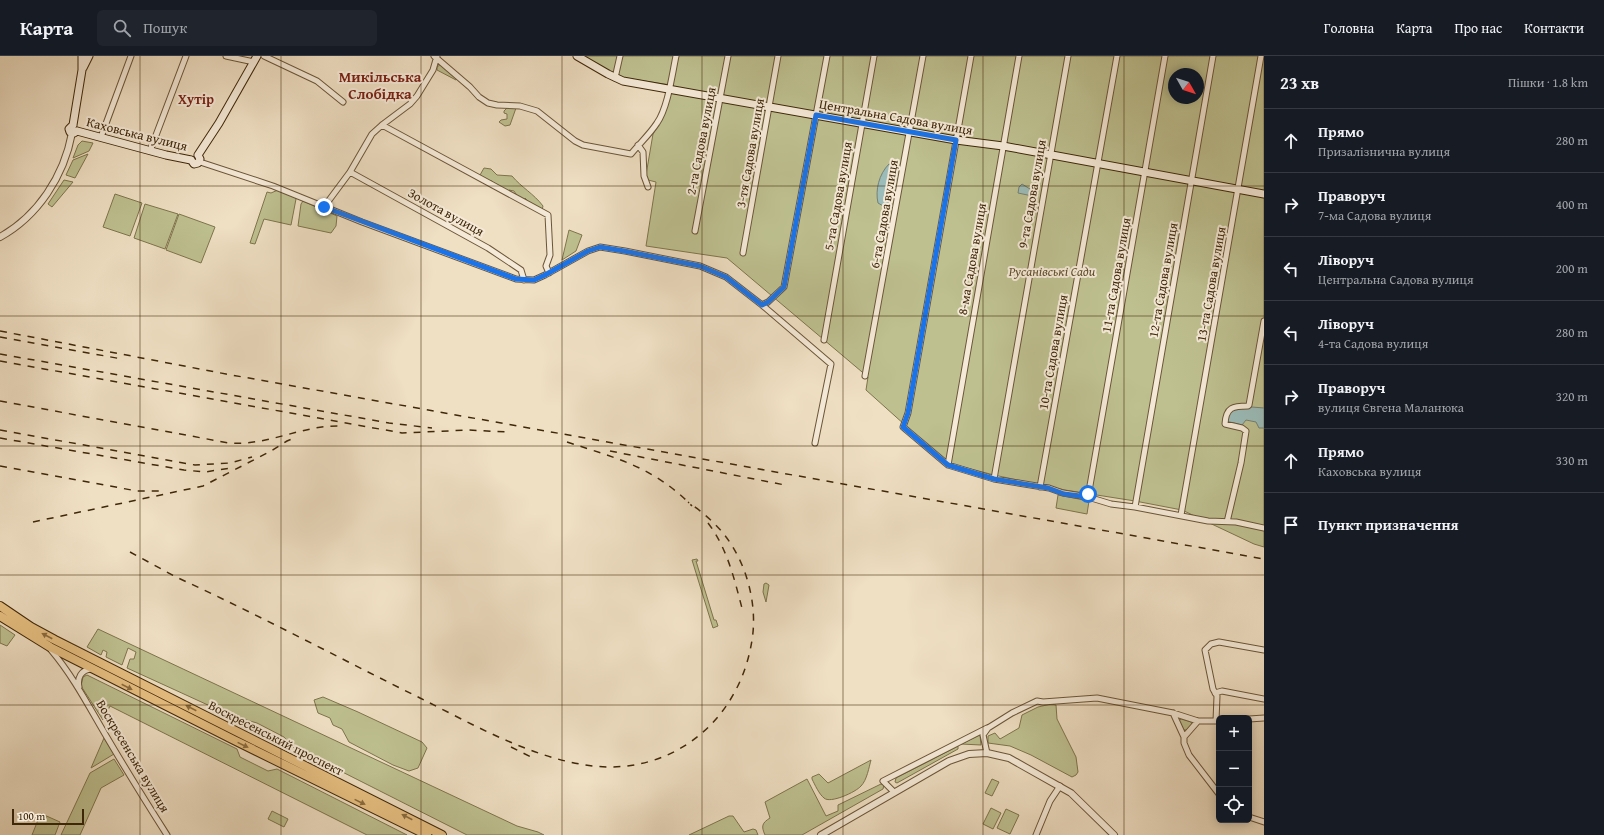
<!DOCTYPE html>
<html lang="uk">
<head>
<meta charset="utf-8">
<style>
	:root { --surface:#171b24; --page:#20242c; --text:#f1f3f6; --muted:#9ea1a6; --line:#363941 }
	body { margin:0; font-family:"Gentium Book Plus",serif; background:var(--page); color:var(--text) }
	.controls { position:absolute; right:12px; bottom:12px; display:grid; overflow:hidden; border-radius:6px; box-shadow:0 2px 10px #0003 }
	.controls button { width:36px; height:36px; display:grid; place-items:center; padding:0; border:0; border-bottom:1px solid var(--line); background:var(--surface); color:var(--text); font:20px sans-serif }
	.compass { position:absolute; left:1168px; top:12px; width:36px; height:36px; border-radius:50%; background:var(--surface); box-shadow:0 2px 10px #0003; rotate:129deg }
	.scale { position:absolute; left:12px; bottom:10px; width:72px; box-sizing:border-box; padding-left:4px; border:2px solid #3f2709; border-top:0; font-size:11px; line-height:14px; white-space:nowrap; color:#3f2709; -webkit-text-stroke:3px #f5ead8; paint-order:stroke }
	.stop { position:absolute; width:12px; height:12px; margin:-9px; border:3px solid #1a73e8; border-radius:50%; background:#fff }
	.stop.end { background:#1a73e8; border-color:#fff; box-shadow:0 1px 4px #0008 }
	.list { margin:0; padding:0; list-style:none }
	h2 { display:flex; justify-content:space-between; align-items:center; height:52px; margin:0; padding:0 16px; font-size:17px }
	h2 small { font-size:13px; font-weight:400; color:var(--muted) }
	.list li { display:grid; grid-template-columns:26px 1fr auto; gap:12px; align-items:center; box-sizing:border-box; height:64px; padding:0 16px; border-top:1px solid var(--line) }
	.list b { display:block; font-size:15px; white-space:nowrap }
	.list p { margin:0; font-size:13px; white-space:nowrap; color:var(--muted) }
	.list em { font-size:13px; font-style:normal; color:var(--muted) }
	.icon { flex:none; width:22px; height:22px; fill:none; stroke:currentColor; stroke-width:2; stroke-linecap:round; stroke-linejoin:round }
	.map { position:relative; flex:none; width:1264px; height:779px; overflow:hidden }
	header { display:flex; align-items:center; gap:24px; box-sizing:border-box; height:56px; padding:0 20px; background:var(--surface); border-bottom:1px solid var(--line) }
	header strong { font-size:19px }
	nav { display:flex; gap:22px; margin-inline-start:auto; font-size:14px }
	.search { width:280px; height:36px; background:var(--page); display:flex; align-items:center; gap:10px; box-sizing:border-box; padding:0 14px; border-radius:6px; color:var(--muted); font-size:15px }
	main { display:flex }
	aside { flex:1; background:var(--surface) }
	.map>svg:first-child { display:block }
	.green { fill:#bec090; stroke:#7e744c; fill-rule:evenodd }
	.water { fill:#9bbcb9; stroke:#768073 }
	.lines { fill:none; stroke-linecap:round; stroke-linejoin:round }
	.minor-casing { stroke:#6b5538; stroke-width:7 }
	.tertiary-casing { stroke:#6b5538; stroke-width:8 }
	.secondary-casing { stroke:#3f2709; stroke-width:9 }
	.primary-casing { stroke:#3f2709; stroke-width:10 }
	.minor { stroke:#f5ead8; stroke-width:5 }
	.tertiary { stroke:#f5ead8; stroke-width:6 }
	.secondary { stroke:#f5ead8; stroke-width:7 }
	.primary { stroke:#e8c082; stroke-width:8 }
	.rail { stroke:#3f2709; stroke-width:1.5; stroke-dasharray:7 7; stroke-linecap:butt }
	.oneway { fill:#8b6c3f }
	.route { stroke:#1a73e8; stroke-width:5 }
	.grid { fill:none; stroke:#3f2709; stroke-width:1; stroke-opacity:0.55 }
	.labels { text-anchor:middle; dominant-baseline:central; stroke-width:4; stroke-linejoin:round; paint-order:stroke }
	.street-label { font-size:13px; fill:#3f2709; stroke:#f5ead8 }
	.park-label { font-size:13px; font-style:italic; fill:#5f4d2b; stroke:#f5ead8 }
	.neighbourhood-label { font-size:14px; font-weight:bold; fill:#7a1f14; stroke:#f5ead8 }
	.quarter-label { font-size:15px; font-weight:bold; fill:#7a1f14; stroke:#f5ead8 }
</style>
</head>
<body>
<header>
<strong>Карта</strong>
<div class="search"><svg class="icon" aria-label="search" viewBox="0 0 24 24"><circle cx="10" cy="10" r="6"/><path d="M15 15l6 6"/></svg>Пошук</div>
<nav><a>Головна</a><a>Карта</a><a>Про нас</a><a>Контакти</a></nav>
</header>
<main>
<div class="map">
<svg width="1264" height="779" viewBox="0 0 1264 779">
	<rect width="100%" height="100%" fill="#efdfc3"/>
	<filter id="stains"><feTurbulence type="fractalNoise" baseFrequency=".005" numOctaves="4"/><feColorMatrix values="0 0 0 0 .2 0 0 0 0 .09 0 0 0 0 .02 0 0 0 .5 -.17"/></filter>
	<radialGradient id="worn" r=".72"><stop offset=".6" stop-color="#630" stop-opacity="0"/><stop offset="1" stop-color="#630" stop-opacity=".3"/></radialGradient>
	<path class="green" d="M582 0H1264V491L1254 488 1182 454 1135 445 1065 434 994 419 952 408 951 405 944 404 866 334 868 321 727 202 646 190 656 126 648 124 646 119 653 78 665 57 671 29 618 21ZM1174 18H1198V42H1174Z
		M441 8 457 23 456 24 437 14V11Z
		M508 51 516 52 510 69 505 70 499 66 501 64 507 63V58L504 57V55Z
		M82 85 93 87 89 95 73 102 78 89Z
		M88 98 75 122 66 119 73 104Z
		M484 112 491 113 497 119 512 120C521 131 534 138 543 150L542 154 530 147 525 142 524 144H520L514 135 509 134 507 136 494 129 492 125 483 123 480 119Z
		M64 124 73 126 52 151 48 148Z
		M278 134 294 141 296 143 291 169 264 163 255 188 250 187 267 136 271 137Z
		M115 138 142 147 130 180 103 171Z
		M303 145 337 160 336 170 331 177 298 170 301 148Z
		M145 148 178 158 165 193 134 182Z
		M179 158 215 171 201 207 166 194Z
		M569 174 582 179 576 195 562 204Z
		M1058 439 1089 445 1087 458 1056 452Z
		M697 503 698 505H696L714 564H716L718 570 713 572 692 504Z
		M766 527 769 529 766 546 763 536 764 528Z
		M0 569 15 579 7 590 0 587Z
		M98 573 517 770 538 776 544 779H467L293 691 284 681 257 667 232 660 127 612 130 603H134L136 596 128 592 122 609 106 601 107 596 103 594 101 599 87 591Z
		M87 619 237 693 240 701 268 715 277 713 407 779H367L110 650 103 664 81 630 83 621Z
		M323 641 358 656 422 686 427 692 418 712 409 715 393 709 349 686 342 673 333 669 330 662 318 657 314 644Z
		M1051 648 1056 649 1057 663 1076 701 1078 716 1076 719 1072 721 1031 699 1010 690 988 687V680L995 677 1000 683 1019 672 1022 659 1038 651Z
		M1181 663 1191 666 1192 668 1186 674H1183L1179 665Z
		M980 679 981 689 961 688Z
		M104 682 114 698 91 712Z
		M958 690V693L897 727 895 726 896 722Z
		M114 703 124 719 101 732 80 779H61L90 717Z
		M871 704C869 711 867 724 861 730 856 736 830 748 824 742 819 738 815 729 812 723V721L819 718 828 727Z
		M807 723 826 760 838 755V749L881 728 884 729 883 733 802 779H765C761 770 762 767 770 762L765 746Z
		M992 723 999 726 992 740 985 737Z
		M991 752 1001 757 993 773 983 768Z
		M1006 753 1019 759 1010 778 997 772Z
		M272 755 288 763 284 771 268 763Z
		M42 758 60 766 55 779H32L40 759Z
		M729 760H733L744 776 753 773 756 774 758 779H689Z"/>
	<path class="water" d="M889 108H894C901 117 893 145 885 151L878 147C875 134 879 118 889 108Z
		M1022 128 1038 138 1037 141 1018 137 1019 131Z
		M1252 351 1264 352V372H1259L1256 366 1246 364 1242 369 1226 365 1231 354Z"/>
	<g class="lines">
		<defs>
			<path id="minor" d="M226 0 254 6
				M264 0 317 25 343 46
				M434 0 470 31 479 41 488 47 497 49 520 50 537 55 575 85 583 89 631 98C639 88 650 78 657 67 668 51 672 19 676 0
				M971 0 908 357 903 371 948 409 994 423 1049 432 1063 437 1088 441 1111 448 1135 451 1208 465 1236 466 1264 472
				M615 22 620 0
				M382 69 548 159 550 199 546 210 549 217
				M101 81 131 0
				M638 89 643 96 644 120 648 131
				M150 95 186 0
				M200 106 273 130 362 166 516 223 534 224 545 219 588 195 600 191 625 195 700 210 726 221 762 249 831 308 815 387
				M350 116 488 192 521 214 524 224
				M324 151 350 116 372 78 382 69 410 48 417 40 433 14 437 0
				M695 175 728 0
				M743 197 778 0
				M762 249 768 246 784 231 827 0
				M824 284 874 0
				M865 320 923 0
				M948 409 1019 0
				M994 423 1068 0
				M1040 431 1117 0
				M1088 441 1165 0
				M1135 451 1213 0
				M1181 459 1261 0
				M1227 466 1241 407 1246 375 1242 372 1225 368C1226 351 1233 350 1248 350L1249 349 1264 265
				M51 594C73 620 88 649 105 678 125 712 146 746 167 779
				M79 631C77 622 81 614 91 613
				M1215 637 1222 635 1264 643
				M1173 657 1184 681V687L1189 699 1219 738
				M1249 663 1264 662
				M1216 665 1217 640 1213 633 1205 594 1211 588 1219 586 1264 594
				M1184 681 1198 665
				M987 697 983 679 988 672 1012 657 1037 645 1043 646 1097 642 1173 657 1198 665H1219
				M894 736 883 725 987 672
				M1249 761 1264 766
				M1036 779 1050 745 1060 730"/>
			<path id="tertiary" d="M0 181C38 160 64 120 72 77
				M821 779 949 705 969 698 987 697 1009 702 1071 737 1114 779"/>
			<path id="secondary" d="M577 0 608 18 623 25 956 84 1003 90 1264 138
				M83 12 89 0
				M73 69 82 14V0
				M73 69 69 73 70 76 74 77 77 75
				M77 75 166 99 191 104
				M198 99 219 67 257 0
				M191 104 194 108 198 107 200 103 198 99"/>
			<path id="primary" d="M0 550 31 571 55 584 442 779
				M0 560 50 591 234 684 427 779"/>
		</defs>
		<use href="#minor" class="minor-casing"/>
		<use href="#tertiary" class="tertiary-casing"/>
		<use href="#secondary" class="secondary-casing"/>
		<use href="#primary" class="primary-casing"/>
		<use href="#minor" class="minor"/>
		<use href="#tertiary" class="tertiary"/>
		<use href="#secondary" class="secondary"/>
		<use href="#primary" class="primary"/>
		<path class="rail" d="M0 275 226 318 1264 503
			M0 281 122 303
			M0 298 389 367 432 372
			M0 305 402 377 468 374 507 376
			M0 345 229 387C268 390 302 369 340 370
			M0 374 195 409 230 407 252 401
			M0 382 184 414 205 416 231 412
			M567 386C616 402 654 411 692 450
			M610 395 785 429
			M0 410 137 435H161
			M33 466 203 430 271 395 287 385 297 381
			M708 467C728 493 735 526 743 556
			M130 496 176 521C259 559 339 602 420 642 474 669 533 703 593 710 674 719 740 663 752 584 758 548 746 505 723 477 713 465 701 455 688 446
			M511 691 531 701"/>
	</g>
	<defs><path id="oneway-solid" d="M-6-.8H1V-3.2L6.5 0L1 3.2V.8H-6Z"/></defs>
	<g class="oneway">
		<use href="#oneway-solid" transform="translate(47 580) rotate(-152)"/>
		<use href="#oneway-solid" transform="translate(127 631) rotate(27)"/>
		<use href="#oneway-solid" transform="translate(191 652) rotate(-153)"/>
		<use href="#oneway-solid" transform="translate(243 689) rotate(26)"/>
		<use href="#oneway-solid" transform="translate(360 746) rotate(26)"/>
		<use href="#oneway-solid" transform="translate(407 761) rotate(-153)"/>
	</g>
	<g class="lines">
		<path class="route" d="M324 151 516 223 534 224 545 219 588 195 600 191 624 195 700 210 726 221 762 249 768 246 784 231 816 59 956 84 908 357 903 371 948 409 994 423 1048 432 1064 438 1088 441V438"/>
	</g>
	<path class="grid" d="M140 0V779M281 0V779M421 0V779M562 0V779M702 0V779M843 0V779M983 0V779M1124 0V779M0 130H1264M0 260H1264M0 390H1264M0 519H1264M0 649H1264"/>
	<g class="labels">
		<g class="street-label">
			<text transform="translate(896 61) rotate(10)">Центральна Садова вулиця</text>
			<text transform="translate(137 78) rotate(14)">Каховська вулиця</text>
			<text transform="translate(701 85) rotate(-79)">2-га Садова вулиця</text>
			<text transform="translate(750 97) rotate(-80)">3-тя Садова вулиця</text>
			<text transform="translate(1032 138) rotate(-80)">9-та Садова вулиця</text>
			<text transform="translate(838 140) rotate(-80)">5-та Садова вулиця</text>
			<text transform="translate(446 156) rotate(29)">Золота вулиця</text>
			<text transform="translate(884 158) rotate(-80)">6-та Садова вулиця</text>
			<text transform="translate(972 203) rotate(-80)">8-ма Садова вулиця</text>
			<text transform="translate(1116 219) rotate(-80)">11-та Садова вулиця</text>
			<text transform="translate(1163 224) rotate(-80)">12-та Садова вулиця</text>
			<text transform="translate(1211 228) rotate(-80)">13-та Садова вулиця</text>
			<text transform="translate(1053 296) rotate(-80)">10-та Садова вулиця</text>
			<text transform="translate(276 682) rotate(27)">Воскресенський проспект</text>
			<text transform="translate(133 700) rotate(59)">Воскресенська вулиця</text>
		</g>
		<g class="park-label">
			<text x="1052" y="215">Русанівські Сади</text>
		</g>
		<g class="neighbourhood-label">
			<text x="196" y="43">Хутір</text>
		</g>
		<g class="quarter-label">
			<text x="380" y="20">Микільська<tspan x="380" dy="17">Слобідка</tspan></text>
		</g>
	</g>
	<rect width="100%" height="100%" filter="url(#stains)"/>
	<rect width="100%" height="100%" fill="url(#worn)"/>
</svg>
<div class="controls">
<button>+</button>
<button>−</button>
<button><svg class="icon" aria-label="locate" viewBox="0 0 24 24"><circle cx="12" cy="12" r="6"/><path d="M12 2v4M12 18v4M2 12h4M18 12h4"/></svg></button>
</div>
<svg class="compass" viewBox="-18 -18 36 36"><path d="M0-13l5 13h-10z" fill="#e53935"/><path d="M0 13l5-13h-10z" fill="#9ea1a6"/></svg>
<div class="scale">100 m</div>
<div class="stop" style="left:1088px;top:438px"></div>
<div class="stop end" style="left:324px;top:151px"></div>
</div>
<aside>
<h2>23 хв<small>Пішки · 1.8 km</small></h2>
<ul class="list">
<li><svg class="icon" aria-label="ahead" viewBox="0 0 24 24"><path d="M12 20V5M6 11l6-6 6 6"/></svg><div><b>Прямо</b><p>Призалізнична вулиця</p></div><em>280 m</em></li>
<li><svg class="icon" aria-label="right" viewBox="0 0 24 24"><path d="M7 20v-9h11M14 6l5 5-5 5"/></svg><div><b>Праворуч</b><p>7-ма Садова вулиця</p></div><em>400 m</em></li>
<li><svg class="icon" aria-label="left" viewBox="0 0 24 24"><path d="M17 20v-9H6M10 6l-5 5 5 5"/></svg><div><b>Ліворуч</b><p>Центральна Садова вулиця</p></div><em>200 m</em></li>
<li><svg class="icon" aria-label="left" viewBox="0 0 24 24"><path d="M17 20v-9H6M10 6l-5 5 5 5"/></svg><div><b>Ліворуч</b><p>4-та Садова вулиця</p></div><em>280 m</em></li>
<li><svg class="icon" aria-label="right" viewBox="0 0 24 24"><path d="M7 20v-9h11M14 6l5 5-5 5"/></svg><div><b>Праворуч</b><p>вулиця Євгена Маланюка</p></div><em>320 m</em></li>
<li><svg class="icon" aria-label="ahead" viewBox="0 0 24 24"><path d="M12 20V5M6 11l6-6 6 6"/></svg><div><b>Прямо</b><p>Каховська вулиця</p></div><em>330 m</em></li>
<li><svg class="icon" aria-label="arrive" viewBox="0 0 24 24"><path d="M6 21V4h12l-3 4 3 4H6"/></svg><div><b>Пункт призначення</b></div></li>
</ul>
</aside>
</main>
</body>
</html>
